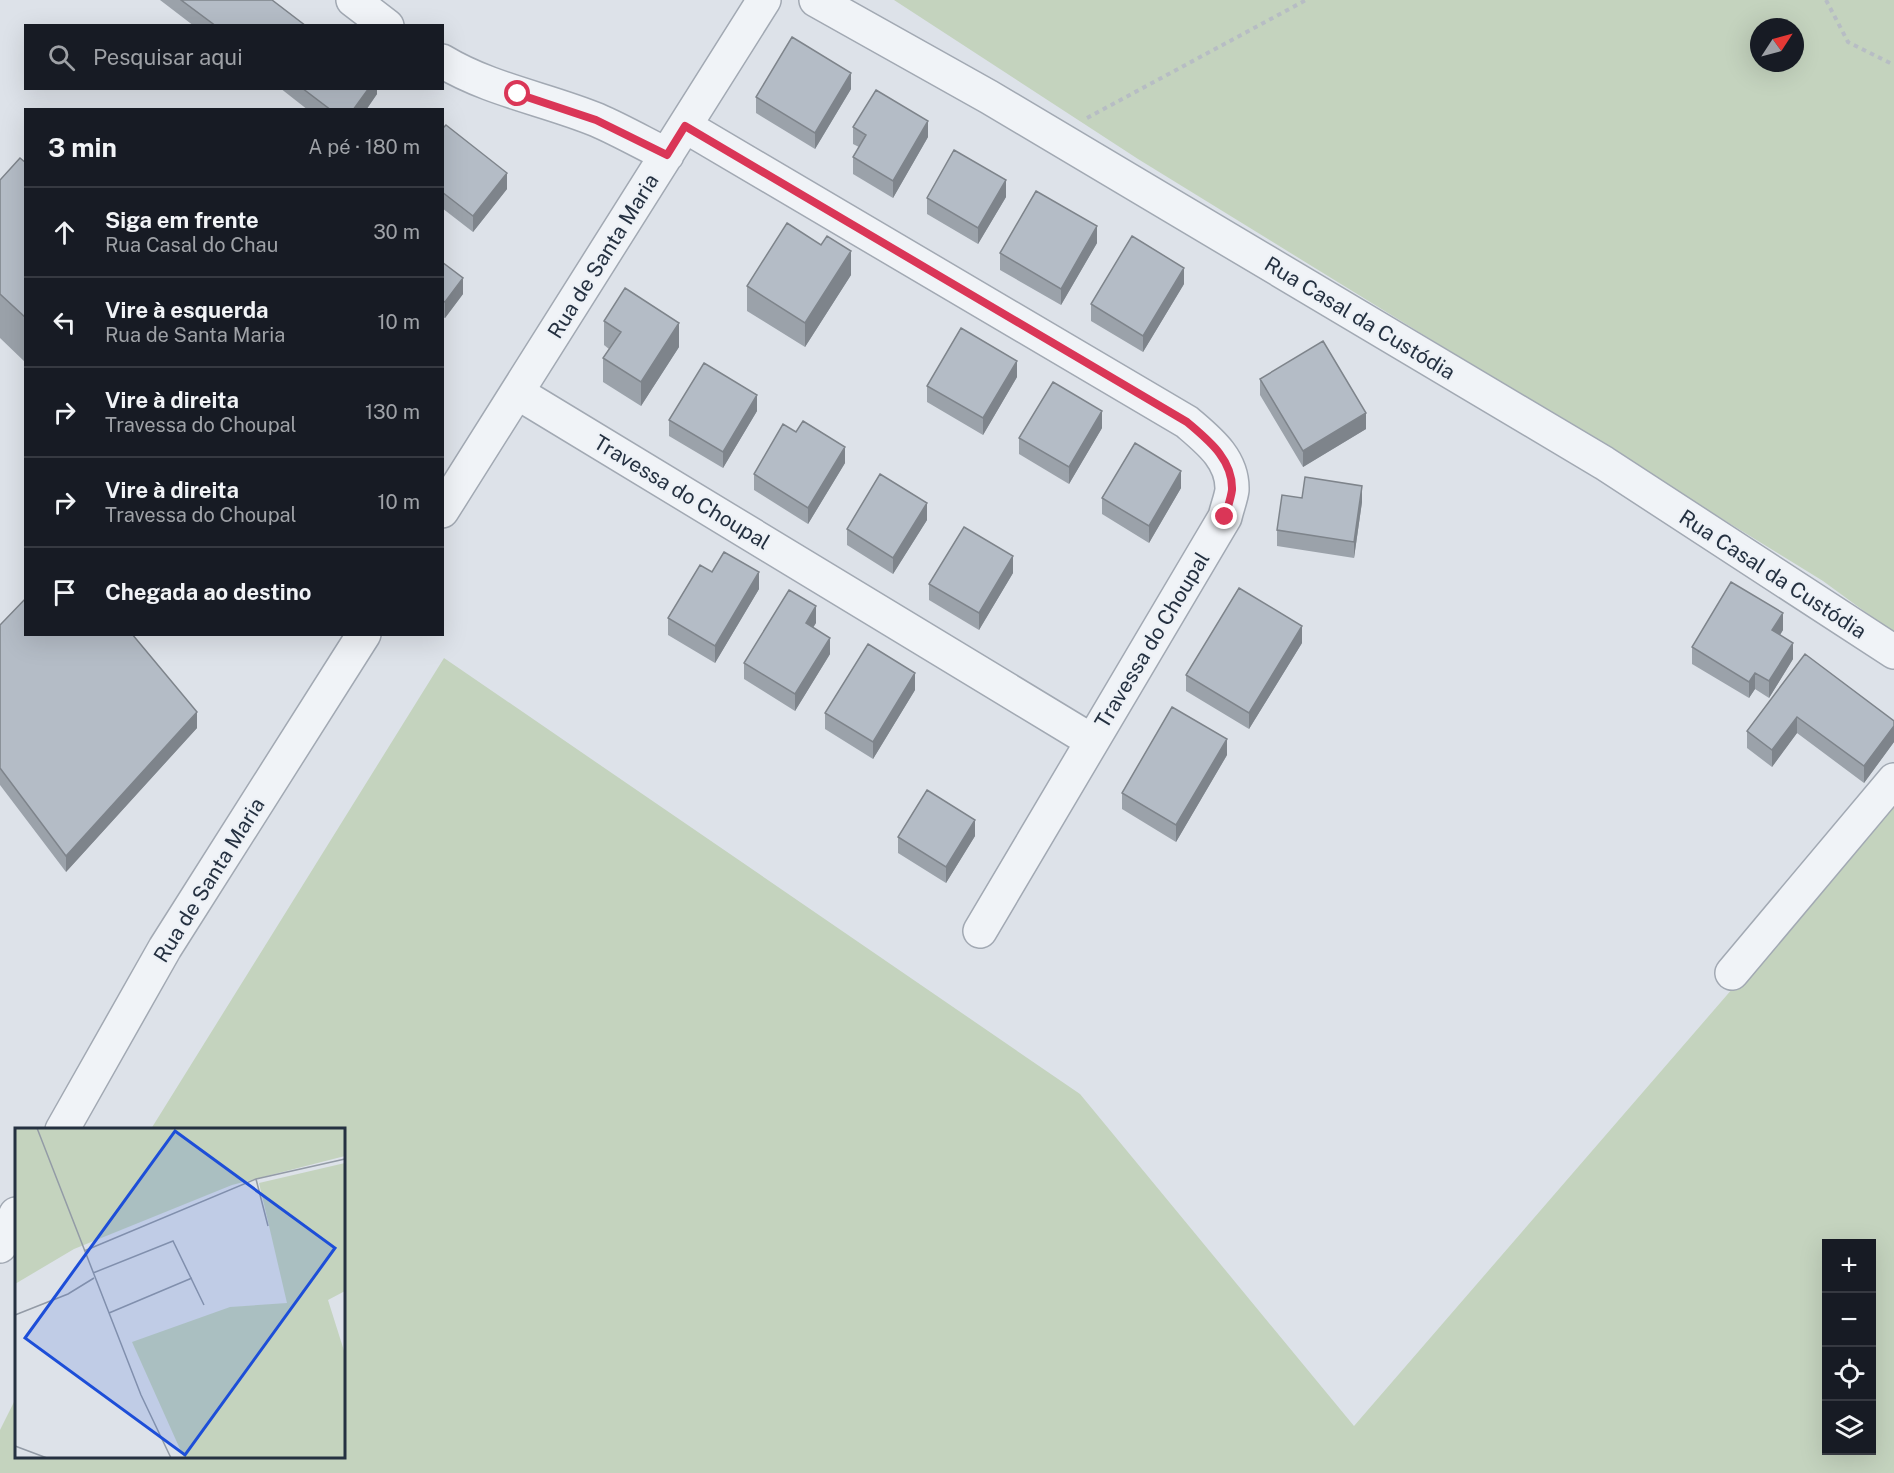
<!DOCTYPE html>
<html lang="pt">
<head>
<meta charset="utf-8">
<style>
	:root { --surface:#171b24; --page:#242831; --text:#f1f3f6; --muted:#9ea1a6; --line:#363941 }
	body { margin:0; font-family:"Public Sans",sans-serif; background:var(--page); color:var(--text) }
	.controls { position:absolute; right:18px; bottom:18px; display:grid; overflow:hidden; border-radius:0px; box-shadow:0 6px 24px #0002 }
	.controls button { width:54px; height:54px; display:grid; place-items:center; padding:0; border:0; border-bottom:2px solid var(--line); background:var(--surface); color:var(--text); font:30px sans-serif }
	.compass { position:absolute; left:1750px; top:18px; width:54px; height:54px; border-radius:50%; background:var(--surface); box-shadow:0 6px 24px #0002; rotate:54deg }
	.stop { position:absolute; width:18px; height:18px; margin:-14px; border:4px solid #da3657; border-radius:50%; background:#fff }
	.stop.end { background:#da3657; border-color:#fff; box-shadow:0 2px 6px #0008 }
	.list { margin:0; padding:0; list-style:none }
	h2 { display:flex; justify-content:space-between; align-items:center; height:78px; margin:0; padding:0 24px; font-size:26px }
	h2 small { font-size:20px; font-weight:400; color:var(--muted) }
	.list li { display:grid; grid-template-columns:39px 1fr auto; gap:18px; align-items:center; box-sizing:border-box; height:90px; padding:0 24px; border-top:2px solid var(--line) }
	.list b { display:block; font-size:22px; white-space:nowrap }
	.list p { margin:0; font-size:20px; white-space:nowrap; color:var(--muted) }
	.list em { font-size:20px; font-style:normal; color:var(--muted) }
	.icon { flex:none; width:33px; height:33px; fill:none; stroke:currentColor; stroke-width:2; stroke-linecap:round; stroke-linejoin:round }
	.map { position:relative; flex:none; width:1894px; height:1473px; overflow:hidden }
	.search { position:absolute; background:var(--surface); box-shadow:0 6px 24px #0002; left:24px; top:24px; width:420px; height:66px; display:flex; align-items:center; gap:15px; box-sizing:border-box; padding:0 21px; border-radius:0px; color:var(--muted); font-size:22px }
	.panel { position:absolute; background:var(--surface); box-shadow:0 6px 24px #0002; left:24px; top:108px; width:420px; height:528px; border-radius:0px }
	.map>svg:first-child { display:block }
	.green { fill:#c4d3be; fill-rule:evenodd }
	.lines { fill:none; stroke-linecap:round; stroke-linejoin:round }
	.minor-casing { stroke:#a2a9b3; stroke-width:36 }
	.path { stroke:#b7bdc4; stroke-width:4; stroke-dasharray:4.5 4.5; stroke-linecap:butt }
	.minor { stroke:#f0f3f7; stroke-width:33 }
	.wall { fill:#9ba2aa }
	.shaded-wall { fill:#7e848b }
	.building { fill:#b4bcc6; stroke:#7e848b; stroke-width:1.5 }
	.route { stroke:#da3657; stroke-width:8 }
	.labels { text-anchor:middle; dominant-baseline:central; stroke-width:4.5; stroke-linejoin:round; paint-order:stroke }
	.street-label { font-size:21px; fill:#253141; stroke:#edf1f6 }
	.inset-road { fill:none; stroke:#939ba6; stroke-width:1.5 }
	.view { fill:#1d4ed8; fill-opacity:0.15; stroke:#1d4ed8; stroke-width:3 }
	.inset-edge { fill:none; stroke:#253141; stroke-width:3 }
</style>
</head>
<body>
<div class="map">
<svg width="1894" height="1473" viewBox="0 0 1894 1473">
	<rect width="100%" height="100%" fill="#dde2e9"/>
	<path class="green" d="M894 0H1894V633L1823 581 1138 159ZM1759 27H1795V63H1759Z
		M444 658 1080 1094 1354 1426 1894 802V1473H0V1430L16 1398V1456H344V1130L151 1129ZM1826 1244H1872V1450H1826Z"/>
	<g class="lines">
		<defs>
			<path id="minor" d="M353 0 387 26
				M816 0 989 97 1604 463 1894 652
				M442 61C490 90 546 99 597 120 620 130 643 143 667 155
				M685 126 1187 422C1208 440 1233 459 1232 490 1231 498 1227 508 1225 517L980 931
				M518 393 1092 741
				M442 511 764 0
				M1732 973 1894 780
				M62 1130 165 948 364 634
				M0 1246 16 1214"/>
		</defs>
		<use href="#minor" class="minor-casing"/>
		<path class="path" d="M1826 0 1848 42 1894 65
			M1087 118 1306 0"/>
		<use href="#minor" class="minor"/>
	</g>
	<path class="wall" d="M160 0H272L306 26H194Z
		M280 88H377V94L366 110H308Z
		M851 89 815 149 756 113V97Z
		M853 127 928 137 893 198 853 174V157L859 147 853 144Z
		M442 129 507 189 473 232 442 208Z
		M26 163V363L0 338V180Z
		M1006 197 978 244 927 214V198Z
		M1097 243 1061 305 1000 270V253Z
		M442 262 463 294 445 318 442 317Z
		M851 275 805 347 747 311V286Z
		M1184 284 1143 352 1091 321V304Z
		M604 321 679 347 641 406 603 382V358L609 349 604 345Z
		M1017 377 983 435 927 402V386Z
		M1260 379 1366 429 1303 467 1260 395Z
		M757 411 723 468 669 436V420Z
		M1102 428 1069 484 1019 454V438Z
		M845 463 808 524 754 490V474Z
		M1181 488 1149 543 1102 514V498Z
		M1302 498 1362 502 1354 558 1277 546V530Z
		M927 520 893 574 847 545V529Z
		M712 572 759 589 715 663 668 635V618Z
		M1013 573 979 630 929 600V584Z
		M816 623 813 627 830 654 795 711 744 679V663Z
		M0 625 197 728 66 872 0 785Z
		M1783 630 1780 635 1793 659 1769 698 1755 689 1749 698 1692 664V647Z
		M1302 643 1249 729 1186 691V675Z
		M1805 654 1894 721V742L1864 783 1797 733 1772 767 1747 748V731Z
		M915 690 873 759 825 729V713Z
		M1227 755 1176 842 1122 809V793Z
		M975 836 946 883 898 853V837Z"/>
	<path class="shaded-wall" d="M851 73V89L815 149V133Z
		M369 88H377V94L366 110H353Z
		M928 121V137L893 198V181Z
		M507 173V189L473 232V216Z
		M1006 180V197L978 244V228Z
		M1097 226V243L1061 305V289Z
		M851 251V275L805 347V323Z
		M1184 268V284L1143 352V336Z
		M463 278V294L445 318V302Z
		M679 323V347L641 406V382Z
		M1017 361V377L983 435V418Z
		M757 395V411L723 468V452Z
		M1102 411V428L1069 484V467Z
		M1366 413V429L1303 467V451Z
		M845 447V463L808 524V508Z
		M1181 471V488L1149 543V526Z
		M1362 486V502L1354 558V542Z
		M927 503V520L893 574V558Z
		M1013 556V573L979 630V613Z
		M759 572V589L715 663V646Z
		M816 606V623L806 639V623Z
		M1783 613V630L1772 647V630Z
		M1302 626V643L1249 729V713Z
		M830 638V654L795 711V694Z
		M1793 643V659L1769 698V681Z
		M915 673V690L873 759V742Z
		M1755 673V689L1749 698V682Z
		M197 712V728L66 872V856Z
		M1797 717V733L1772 767V750Z
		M1894 726V742L1864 783V766Z
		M1227 739V755L1176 842V825Z
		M975 820V836L946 883V867Z"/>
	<path class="building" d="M181 0H272L306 26H216Z
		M792 37 851 73 815 133 756 97Z
		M302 88H369L353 110H331Z
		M876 90 928 121 893 181 853 157 866 135 853 127Z
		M446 125 507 173 473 216 442 192V129Z
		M954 150 1006 180 978 228 927 198Z
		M20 158 26 163V318L0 294V180Z
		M1036 191 1097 226 1061 289 1000 253Z
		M787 223 821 245 827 236 851 251 805 323 747 286Z
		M1132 236 1184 268 1143 336 1091 304Z
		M442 262 463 278 445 302 442 300Z
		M625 288 679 323 641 382 603 358 621 332 604 321Z
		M961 328 1017 361 983 418 927 386Z
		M1323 341 1366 413 1303 451 1260 379Z
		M704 363 757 395 723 452 669 420Z
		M1053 382 1102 411 1069 467 1019 438Z
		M803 421 845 447 808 508 754 474 783 424 796 432Z
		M1135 443 1181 471 1149 526 1102 498Z
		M880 474 927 503 893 558 847 529Z
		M1305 477 1362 486 1354 542 1277 530 1282 495 1302 498Z
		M964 527 1013 556 979 613 929 584Z
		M724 552 759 572 715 646 668 618 700 565 712 572Z
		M1731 582 1783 613 1772 630 1793 643 1769 681 1755 673 1749 682 1692 647Z
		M1239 588 1302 626 1249 713 1186 675Z
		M789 590 816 606 806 623 830 638 795 694 744 663Z
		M26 598V634H132L197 712 66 856 0 768V625Z
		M868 644 915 673 873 742 825 713Z
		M1805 654 1894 721V726L1864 766 1797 717 1772 750 1747 731Z
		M1172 707 1227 739 1176 825 1122 793Z
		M927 790 975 820 946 867 898 837Z"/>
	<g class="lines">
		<path class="route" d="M518 94 596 120 667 155 685 126 1187 422C1208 440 1233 459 1232 490 1231 498 1227 509 1225 517"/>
	</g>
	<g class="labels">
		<g class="street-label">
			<text transform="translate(603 256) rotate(-58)">Rua de Santa Maria</text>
			<text transform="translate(1360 318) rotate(31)">Rua Casal da Custódia</text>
			<text transform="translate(682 492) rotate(31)">Travessa do Choupal</text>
			<text transform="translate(1773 574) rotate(33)">Rua Casal da Custódia</text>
			<text transform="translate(1152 640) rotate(-59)">Travessa do Choupal</text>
			<text transform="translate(209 880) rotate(-58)">Rua de Santa Maria</text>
		</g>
	</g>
	<g transform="translate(15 1128)">
		<rect width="330" height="330" fill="#dde2e9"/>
		<path d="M0 0H330V28L217 57 59 121 0 156ZM330 35V163L313 172 330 226V330H169L117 214 215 179 272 175 244 55Z" fill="#c4d3be"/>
		<path class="inset-road" d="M22 0 126 267 156 330M241 51 253 98M69 123 241 51 330 31M78 145 158 113 189 177M94 185 177 150M0 187 53 166 79 150M0 318 32 330"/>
		<path class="view" d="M160 3 320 120 170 327 10 210Z"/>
		<rect width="330" height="330" class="inset-edge"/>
	</g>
</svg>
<div class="controls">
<button>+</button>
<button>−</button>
<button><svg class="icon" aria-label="locate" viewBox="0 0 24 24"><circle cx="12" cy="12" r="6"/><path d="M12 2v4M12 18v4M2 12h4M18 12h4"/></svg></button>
<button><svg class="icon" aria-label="layers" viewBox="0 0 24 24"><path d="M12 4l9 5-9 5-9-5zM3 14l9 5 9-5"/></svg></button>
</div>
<svg class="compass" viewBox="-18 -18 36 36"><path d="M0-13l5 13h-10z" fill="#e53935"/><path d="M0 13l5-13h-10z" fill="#9ea1a6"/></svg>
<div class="stop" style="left:518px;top:94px"></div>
<div class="stop end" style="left:1225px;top:517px"></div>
<div class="search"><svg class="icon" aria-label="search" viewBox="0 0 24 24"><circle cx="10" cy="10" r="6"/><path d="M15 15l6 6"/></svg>Pesquisar aqui</div>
<section class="panel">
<h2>3 min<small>A pé · 180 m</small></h2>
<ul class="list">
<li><svg class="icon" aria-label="ahead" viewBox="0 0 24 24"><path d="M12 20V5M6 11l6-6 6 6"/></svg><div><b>Siga em frente</b><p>Rua Casal do Chau</p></div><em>30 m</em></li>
<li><svg class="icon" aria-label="left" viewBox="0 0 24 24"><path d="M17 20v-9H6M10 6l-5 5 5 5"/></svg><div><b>Vire à esquerda</b><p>Rua de Santa Maria</p></div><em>10 m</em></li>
<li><svg class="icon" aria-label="right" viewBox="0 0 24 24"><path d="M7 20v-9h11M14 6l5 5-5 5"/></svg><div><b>Vire à direita</b><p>Travessa do Choupal</p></div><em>130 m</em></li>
<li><svg class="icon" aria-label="right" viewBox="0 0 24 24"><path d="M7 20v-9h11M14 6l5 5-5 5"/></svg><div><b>Vire à direita</b><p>Travessa do Choupal</p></div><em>10 m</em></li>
<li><svg class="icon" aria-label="arrive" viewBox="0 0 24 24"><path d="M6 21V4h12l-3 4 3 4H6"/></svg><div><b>Chegada ao destino</b></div></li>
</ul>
</section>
</div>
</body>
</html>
